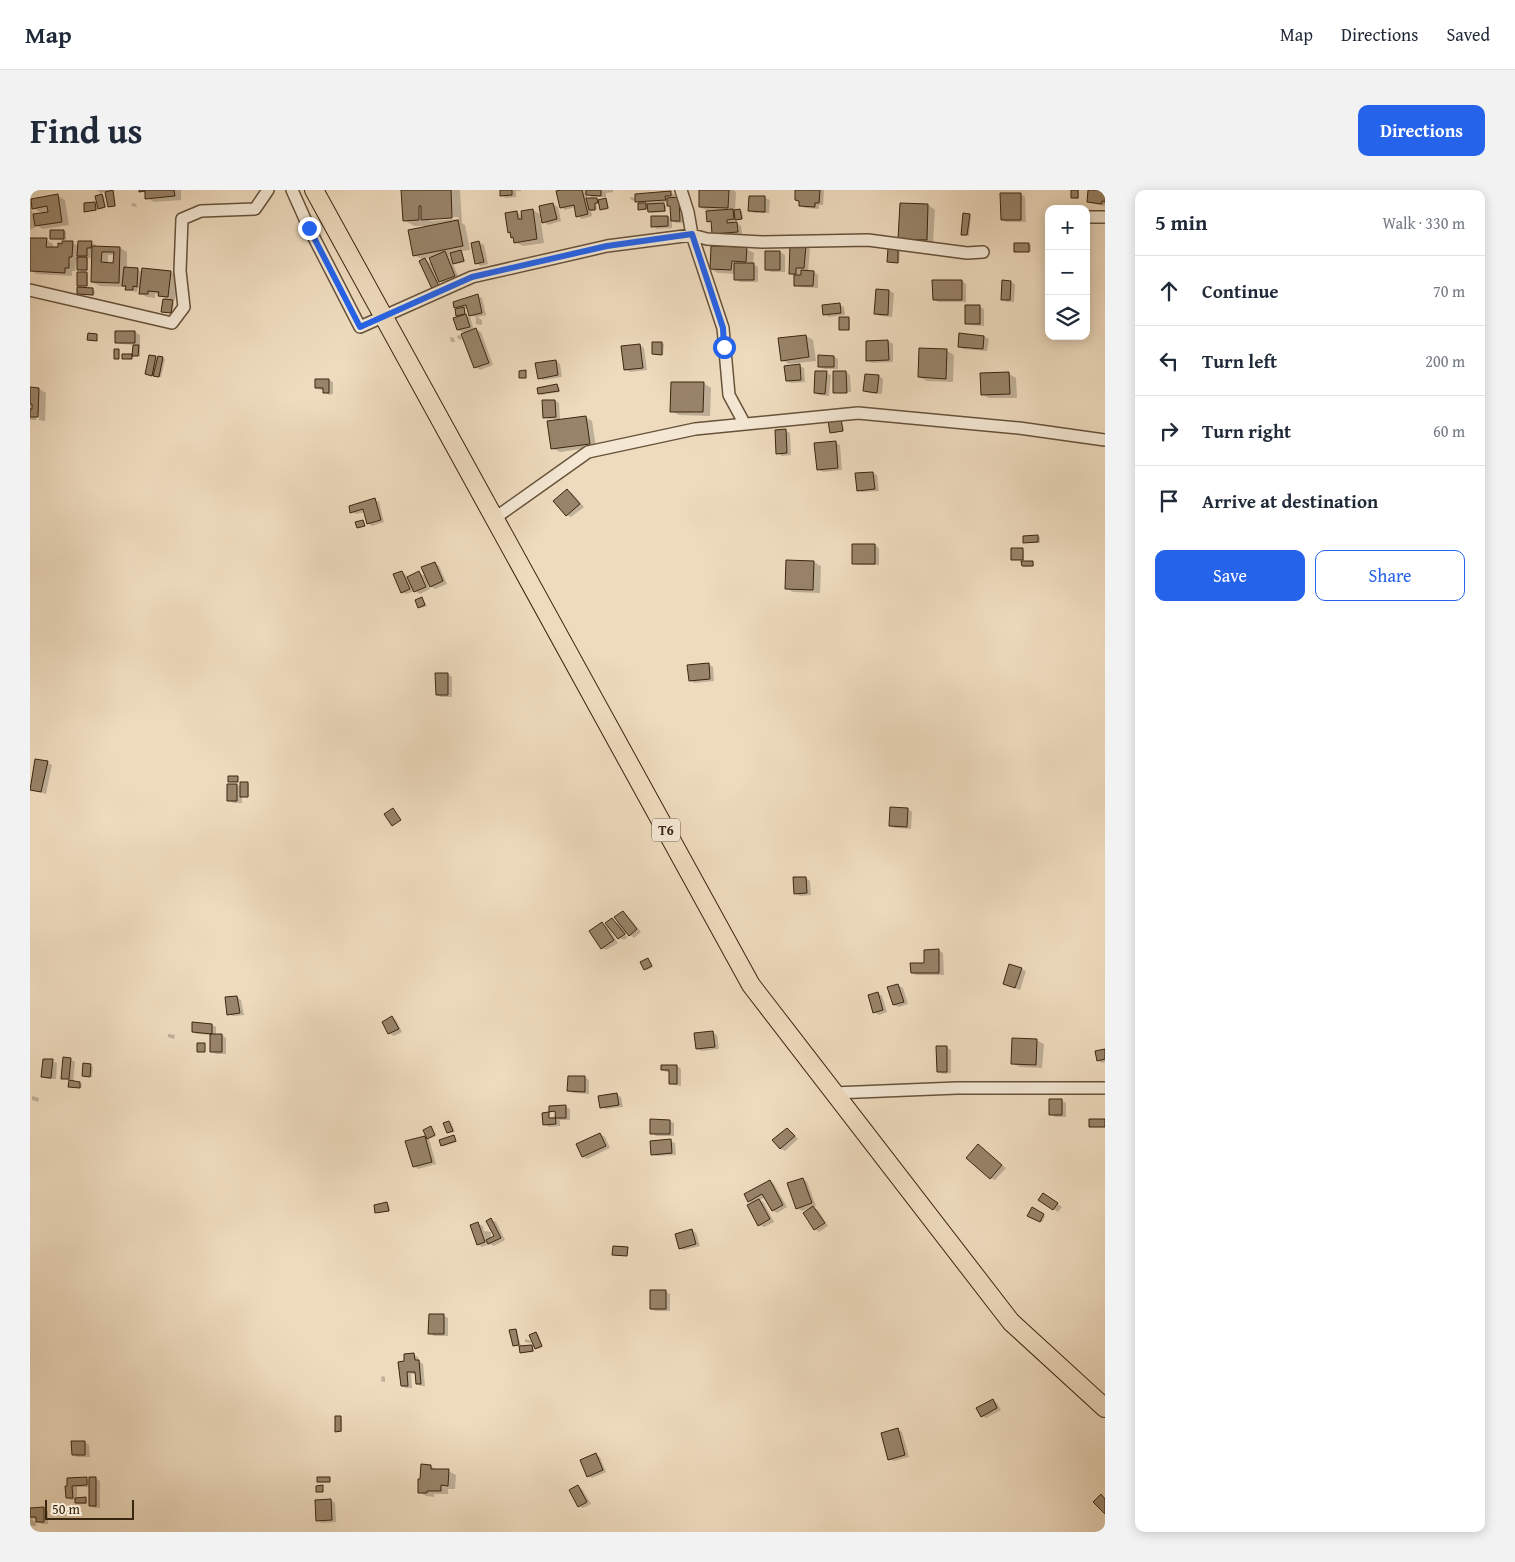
<!DOCTYPE html>
<html lang="en">
<head>
<meta charset="utf-8">
<style>
	:root { --surface:#fff; --page:#f2f2f3; --text:#1f2937; --muted:#747a83; --line:#e0e1e3; --accent:#2563eb }
	body { margin:0; font-family:"Gentium Book Plus",serif; background:var(--page); color:var(--text) }
	.controls { position:absolute; right:15px; top:15px; display:grid; overflow:hidden; border-radius:10px; box-shadow:0 2px 12px #0003 }
	.controls button { width:45px; height:45px; display:grid; place-items:center; padding:0; border:0; border-bottom:1px solid var(--line); background:var(--surface); color:var(--text); font:25px sans-serif }
	.scale { position:absolute; left:15px; bottom:12px; width:89px; box-sizing:border-box; padding-left:5px; border:2px solid #3a250e; border-top:0; font-size:14px; line-height:18px; white-space:nowrap; color:#3a250e; -webkit-text-stroke:4px #f4e8d5; paint-order:stroke }
	.stop { position:absolute; width:15px; height:15px; margin:-11px; border:4px solid #2563eb; border-radius:50%; background:#fff }
	.stop.end { background:#2563eb; border-color:#fff; box-shadow:0 1px 5px #0008 }
	.list { margin:0; padding:0; list-style:none }
	h2 { display:flex; justify-content:space-between; align-items:center; height:65px; margin:0; padding:0 20px; font-size:21px }
	h2 small { font-size:16px; font-weight:400; color:var(--muted) }
	.list li { display:grid; grid-template-columns:32px 1fr auto; gap:15px; align-items:center; box-sizing:border-box; height:70px; padding:0 20px; border-top:1px solid var(--line) }
	.list b { display:block; font-size:19px; white-space:nowrap }
	.list em { font-size:16px; font-style:normal; color:var(--muted) }
	.actions { display:flex; gap:10px; padding:15px 20px }
	.actions a { flex:1; padding:11px 0; border:1px solid var(--accent); border-radius:10px; text-align:center; font-size:18px; color:var(--accent) }
	.actions .main { background:var(--accent); color:#fff }
	.icon { flex:none; width:28px; height:28px; fill:none; stroke:currentColor; stroke-width:2; stroke-linecap:round; stroke-linejoin:round }
	.map { position:relative; flex:none; width:1075px; height:1342px; overflow:hidden; border-radius:10px }
	header { display:flex; align-items:center; gap:30px; box-sizing:border-box; height:70px; padding:0 25px; background:var(--surface); border-bottom:1px solid var(--line) }
	header strong { font-size:24px }
	nav { display:flex; gap:28px; margin-inline-start:auto; font-size:18px }
	.intro { display:flex; align-items:center; justify-content:space-between; box-sizing:border-box; height:120px; padding:0 30px }
	h1 { margin:0; font-size:35px }
	.button { padding:12px 22px; border-radius:10px; background:var(--accent); color:#fff; font-size:18px; font-weight:700 }
	main { display:flex; gap:30px; padding:0 30px }
	aside { flex:1; background:var(--surface); border-radius:10px; box-shadow:0 2px 12px #0003 }
	.map>svg:first-child { display:block }
	.shadow { fill:#0003; fill-rule:evenodd }
	.building { fill:#98846a; stroke:#3a250e; fill-rule:evenodd }
	.lines { fill:none; stroke-linecap:round; stroke-linejoin:round }
	.minor-casing { stroke:#67523a; stroke-width:14 }
	.highway-casing { stroke:#3a250e; stroke-width:20 }
	.minor { stroke:#f4e8d5; stroke-width:11 }
	.highway { stroke:#eedbbe; stroke-width:18 }
	.route { stroke:#2563eb; stroke-width:6 }
	.labels { text-anchor:middle; dominant-baseline:central; stroke-width:4; stroke-linejoin:round; paint-order:stroke }
	.shield { fill:#f4e8d5; stroke:#72604a; stroke-width:1 }
	.shield-label { font-size:14px; font-weight:bold; fill:#3a250e }
</style>
</head>
<body>
<header>
<strong>Map</strong>
<nav><a>Map</a><a>Directions</a><a>Saved</a></nav>
</header>
<div class="intro"><h1>Find us</h1><a class="button">Directions</a></div>
<main>
<div class="map">
<svg width="1075" height="1342" viewBox="0 0 1075 1342">
	<rect width="100%" height="100%" fill="#eedbbe"/>
	<filter id="stains"><feTurbulence type="fractalNoise" baseFrequency=".004" numOctaves="4"/><feColorMatrix values="0 0 0 0 .2 0 0 0 0 .09 0 0 0 0 .02 0 0 0 .5 -.17"/></filter>
	<radialGradient id="worn" r=".72"><stop offset=".6" stop-color="#630" stop-opacity="0"/><stop offset="1" stop-color="#630" stop-opacity=".3"/></radialGradient>
	<path class="shadow" d="M66 0H83L81 1 84 3 86 16H79L77 1 71 3Z
		M111 0H151V10L124 12 117 8 116 4Z
		M372 0H430L432 33 435 35 440 60 432 61 435 72 426 74 422 72 429 88 415 94 409 91 413 98 408 100 394 70 384 65 397 36H384L374 30ZM428 27 429 29 400 31V28ZM422 63 424 71 422 72 419 64ZM400 67 402 74 394 69Z
		M471 0H491V1H486V7L476 8 471 5Z
		M536 0H583V2L576 3V7H564L569 10 577 11 579 19 573 20 571 19 570 13H566L567 20 561 21 562 26 552 29 548 26 545 17 535 20 531 17ZM556 4 565 9 558 10Z
		M671 0H703L706 2 705 21H712L713 29 704 31 711 36 712 44 688 46 684 44 683 33 679 31 678 21 670 17Z
		M767 0H794L793 15H789V19L775 18 770 15V12L766 10Z
		M1042 0H1049V9L1042 8Z
		M1060 0H1075V16L1063 14 1058 11Z
		M640 2 645 5V9L653 11 654 33H646L642 31V38L627 39 623 36 638 27 642 29 641 17 638 15V12L631 13 636 16V22L621 23 619 20 610 19V14L606 11 601 10 600 7 606 8Z
		M991 4 995 7 996 32H976L972 30Z
		M72 5 74 6 76 18 71 19 67 17V21H56L64 14 68 16Z
		M28 6 35 10 39 35 13 39 4 34 5 38 0 39V12L3 13ZM1 17 14 24 3 25Z
		M720 7 735 8 740 10 739 23H724L719 20Z
		M101 13 106 14 107 17 102 16Z
		M523 14 528 17 531 31 518 35 514 32Z
		M898 15 905 20 903 54 877 52 870 48Z
		M503 20 511 25 510 26 514 53 493 56 485 52V49L482 47V43L479 42 486 22 493 26Z
		M940 25 941 26 939 46 934 45 932 44Z
		M34 41 36 42V50L22 49Z
		M16 50 23 54V58L29 59 43 53 49 56 61 52 66 55V57L90 58 97 62V78L108 80 112 82H141L148 86 145 110H139L144 113 142 123 132 121 135 108 130 104H125V108L117 107 110 103 111 98H108L107 102 101 101 97 99V97L70 96 62 92 63 68H58V81H53L58 84V96L49 95 55 83 49 80V70H46L45 81H42V86L7 84 0 80ZM78 65H85L84 74H78Z
		M449 52 454 55 458 74 451 76 446 73Z
		M985 54H999L1001 55V62H987L985 61Z
		M775 56 780 59 778 82H784L788 85V98L770 97 765 95V86L760 83Z
		M716 59 724 63 723 74 728 77V92H710L705 89 706 84 688 83 681 79Z
		M859 60 870 61 869 73 858 71Z
		M737 62H750L755 65V82H741L737 80Z
		M932 91 936 94V112H908L904 109Z
		M980 92 985 94 984 112H977L973 109Z
		M63 100 65 101 64 106 48 103Z
		M847 100 859 101 864 103 862 127 850 126 845 123Z
		M447 106 452 108 456 125 447 127 452 130V135L446 134V127L440 125 438 118 435 119 436 126 440 127 444 141 446 140 451 142 463 175 450 180 445 177 436 144 428 140 431 127 427 125 429 120 426 117Z
		M809 115 814 117 815 125 799 127 794 124Z
		M950 117 954 119V136L940 135 936 133Z
		M818 128 820 129V140L810 139Z
		M86 142H105L110 145V167L104 165V155L91 154 86 152Z
		M930 144 954 147 959 149 957 161 933 159 929 156Z
		M429 145 431 146 432 150 428 149 427 146Z
		M776 146 783 150 786 171 759 174 752 170 749 149Z
		M420 147 424 148 425 152H421Z
		M858 151 863 154V172L842 173 837 170V152Z
		M632 153 634 154 633 165 623 164Z
		M610 155 614 158 617 180 600 182 595 179Z
		M890 160 917 161 924 165 923 192 897 191 889 187Z
		M126 167 135 169 131 187 118 185Z
		M804 167 808 169V179H794L789 176Z
		M526 171 530 174 532 187 513 190 509 188Z
		M769 176 774 178 775 192 761 193 757 191Z
		M816 182 820 185 821 202H807V204L805 202Z
		M796 183 801 185 799 206 789 205 785 202Z
		M979 184 986 188 987 208H959L952 204Z
		M849 186 853 189 852 204 839 203 835 201Z
		M299 190 303 192V204L299 205 295 202V200H291L286 198Z
		M673 193 681 198 680 226 649 225 642 221Z
		M527 196 529 197 530 202 511 205 509 204Z
		M0 199H9L16 203 15 231 9 230V223H7L6 230H0Z
		M525 211 529 213 530 230 555 227 562 231 566 257 530 262 522 258 527 229H519L514 227Z
		M811 230 812 232 814 241 803 243 801 242Z
		M756 241 760 243 761 265 752 266 747 263Z
		M805 252 810 255 812 280 793 282 788 279Z
		M842 283 847 285 849 301 832 302 828 300Z
		M537 301 542 303 554 317 541 327 537 325Z
		M345 310 349 312 354 332 342 336 338 333 335 322 326 324 322 322Z
		M1008 346 1010 347V353L994 352Z
		M845 355 849 358V375H828L824 373Z
		M993 360 994 361V372H1002L1004 373V376L995 377 993 376V370H984Z
		M784 372 791 376 790 403 763 402 756 398Z
		M405 373 409 376 417 394 405 399 398 395 400 399 390 404 385 401 376 404 372 402V382L376 385 378 388 389 383 397 387Z
		M392 408 397 416 391 418 389 417Z
		M678 474 683 477 684 491 664 493 660 490Z
		M418 484 422 487V507H411L407 505Z
		M6 570 17 572 22 575 16 604 0 599Z
		M217 593 219 594V607H212V613H203L199 610V595H207L211 597Z
		M878 619 882 622 881 639 865 638 860 636Z
		M776 688 780 691 781 705 770 706 765 703Z
		M593 722 597 725 611 742 604 748 599 744H595L598 747 594 750 589 748 582 730 592 735Z
		M572 734 577 736 588 753 576 760 572 758Z
		M908 760 913 763 914 785H886L882 783 896 774Z
		M618 769 623 777 617 780 615 779Z
		M991 779 996 781 990 800 974 794Z
		M868 795 873 798 878 814 869 817 864 815Z
		M848 803 852 806 857 822 849 825 844 822Z
		M207 807 211 810 214 825 203 826 198 824Z
		M362 828 366 830 372 842 364 846 359 843 353 832Z
		M182 835 186 837V845H192L196 848V864H186L182 861V845L167 844 163 842Z
		M683 843 687 845 689 859 671 861 667 858Z
		M138 844 145 845 144 849 138 847Z
		M1006 850 1014 854 1012 878 990 877 982 873Z
		M916 857 921 860V883L913 884 908 881Z
		M1075 861V872L1072 873 1068 870Z
		M40 869 45 872 43 892 52 894 51 898 41 897 40 891 32 888Z
		M22 871 27 873 26 889H17L12 886Z
		M54 875 63 877 62 887 55 886Z
		M647 876 651 879V896L644 895 640 893V882H636L632 879Z
		M555 887 559 890V904L543 903 539 901Z
		M586 904 591 907 593 917 576 919 571 917Z
		M2 906 9 908 8 912 2 910Z
		M1031 910 1036 913V927H1025L1020 924Z
		M536 917 540 919V930H530V936L519 937 514 934Z
		M639 931 644 933V946H626L622 943Z
		M419 932 421 933 425 942 419 943 418 942Z
		M401 938 406 946 399 949 406 974 388 979 384 976 394 947 399 950 395 940Z
		M757 939 762 942 768 949 755 961 750 958Z
		M570 944 575 947 580 958 557 969 553 967Z
		M424 946 427 952 414 956 412 955Z
		M640 951 645 953 646 965 626 966 622 964Z
		M948 955 976 978 965 990 960 988Z
		M773 989 777 992 786 1016 772 1021 767 1018Z
		M740 991 744 994 757 1017 747 1023 742 1020 735 1007 730 1010 734 1013 744 1032 734 1037 729 1035 723 1013 719 1011Z
		M1018 1007 1032 1017 1028 1022 1010 1009Z
		M357 1014 359 1015 360 1021 348 1023 346 1022Z
		M784 1018 788 1020 798 1036 789 1042 785 1039Z
		M1002 1019 1015 1026 1012 1032 999 1025Z
		M461 1030 466 1032 475 1050 464 1056 460 1054 452 1057 448 1054V1034L453 1036 454 1041 461 1042V1049L466 1046Z
		M662 1040 666 1043 670 1056 654 1060 650 1058Z
		M635 1101 640 1104V1121H625L621 1119Z
		M414 1126 418 1128V1146H404L400 1143Z
		M486 1140 487 1141 491 1157 502 1156 503 1157 504 1162 493 1163 491 1162 490 1155H484Z
		M506 1143 508 1144 513 1157 508 1159 506 1158Z
		M495 1149 501 1151V1153L495 1152Z
		M384 1165 388 1167 389 1171 393 1174 395 1196H391L387 1194 386 1184H381L382 1198H376L372 1196 375 1172Z
		M352 1186 355 1187V1192L351 1191Z
		M963 1210 967 1213 971 1220 956 1228 952 1226Z
		M310 1227 312 1228V1242H308L306 1241Z
		M867 1239 872 1242 879 1267 864 1271 859 1269Z
		M55 1252 59 1255 60 1267H47L43 1264Z
		M566 1265 570 1267 576 1282 562 1288 558 1286Z
		M400 1276 408 1280 418 1281 426 1285 425 1299H418V1304H404V1307L396 1306 389 1302Z
		M56 1289 60 1291 66 1289 70 1291V1318H64L60 1316V1297H47V1309H56L57 1310V1314H48L46 1313V1310H41L37 1308V1297Z
		M548 1296 552 1299 561 1314 553 1318 549 1316Z
		M301 1310 305 1313 306 1332 292 1333 287 1330Z
		M0 1319H14L18 1321V1334H12L8 1332 7 1329H1L6 1332V1336H0Z"/>
	<path class="building" d="M83 0 85 16 78 17 75 2Z
		M109 0H144L145 6 115 9V1L109 2Z
		M371 0H421L422 28 391 30V16H389V30L373 31Z
		M470 0H482V5L470 6Z
		M531 0H552L558 24 546 27 544 15 530 18 526 1Z
		M556 0H571V6L556 5Z
		M669 0H699L698 18 669 17Z
		M765 0H790L789 13H785V17L769 16V11L765 10Z
		M1041 0H1048V8H1041Z
		M1058 0H1075V12L1072 11V14L1057 12Z
		M641 1V6H635L636 10 605 12V4Z
		M970 3H991V30H971Z
		M28 4 32 32 5 36 3 24 18 22 17 16 2 19 1 9Z
		M72 4 75 17 68 19 65 6Z
		M719 6H735V22L718 21Z
		M649 7 650 31H641L640 16H637V8Z
		M556 8H567L568 13H565V20H559Z
		M576 8 578 18 570 20 568 10Z
		M65 12 66 20 54 22V13Z
		M523 13 527 29 512 33 509 16Z
		M608 13H616V19L608 20Z
		M634 13 635 21 618 22 617 14Z
		M870 13 898 14 897 50 868 49Z
		M503 19 507 49 484 53 483 47 481 48 480 42 478 43 475 23 487 21 488 29H492L491 21Z
		M703 19 704 29 697 30V33L707 32 708 42 682 44 681 31 677 32 676 21Z
		M710 19 712 29 705 30 704 20Z
		M933 23 940 24 937 45H931Z
		M621 26H638V36L621 37Z
		M428 30 433 56 383 66 378 40Z
		M20 40H34V49H20Z
		M0 48H17L16 57H28V53L32 54V51H43L42 67H39V78H35V83L0 81Z
		M48 51H62L61 58H57V66H47Z
		M449 51 454 72 445 74 441 53Z
		M984 53H999V62H984Z
		M760 54 776 55 774 78H766V84H759Z
		M62 56 90 57 89 93 61 92ZM72 62H84L83 73 71 72Z
		M681 56 717 57 716 72 702 71 701 80 680 79Z
		M858 58 868 59V73L857 72Z
		M431 60 434 71 423 74 420 63Z
		M415 61 425 86 409 92 399 68Z
		M735 61H750V80H735Z
		M47 67H57V80H47Z
		M395 68 409 96 402 99 389 71Z
		M704 73H724V90H704Z
		M94 77 108 78 107 97 103 96V100H95L96 96H92Z
		M112 78 141 81 138 107 128 106 129 102 118 101V104H109Z
		M771 80 784 81 783 96H764V85H771Z
		M47 82H57V96H47Z
		M902 90H932V110H903Z
		M972 90 981 91 980 110H971Z
		M47 97 63 98V105L47 104Z
		M846 99 859 100 858 125 844 124Z
		M448 104 452 123 439 126 436 115 424 118 423 112Z
		M133 109 143 110 141 123 131 122Z
		M810 113 811 123 793 125 792 115Z
		M935 115H950V134H935Z
		M434 117 435 124 426 126 425 119Z
		M436 124 440 137 427 140 423 128Z
		M809 127H819V140H809Z
		M446 138 459 173 444 178 431 144Z
		M85 141H105V153H85Z
		M58 143 67 144V151L57 150Z
		M929 143 954 146 953 159 928 157Z
		M776 145 779 167 751 171 748 148Z
		M858 150 859 170 836 171V151Z
		M622 152H632V165L622 164Z
		M610 154 613 178 594 180 591 156Z
		M103 155H109L108 166H102Z
		M889 158 917 159 916 189 888 187Z
		M84 159H89V169H84Z
		M92 164H102V169H92Z
		M119 165 126 166 122 186 115 184Z
		M788 165 804 166V177H788Z
		M128 166 133 167 129 187 123 186Z
		M526 170 528 185 508 189 505 173Z
		M770 174 771 190 756 191 754 176Z
		M496 180V188H489V181Z
		M785 181H797L795 204 784 203Z
		M803 181H816L817 203H803Z
		M979 182 980 204 951 205 950 183Z
		M835 184 849 185 847 203 833 201Z
		M285 189H299V203H293V198H285Z
		M641 192H674L673 222H640Z
		M527 194 529 201 508 204 507 198Z
		M0 197 9 198 8 227H0V219H2V214H0Z
		M512 210H525L526 227 513 228Z
		M556 226 560 254 521 259 517 231Z
		M811 229 813 241 800 243 798 231Z
		M756 239 757 263 746 264 745 240Z
		M806 251 808 278 787 280 784 253Z
		M843 282 845 299 827 301 825 283Z
		M537 299 550 314 536 326 523 311Z
		M345 308 351 330 337 334 333 319 320 323 319 316Z
		M333 330 335 336 327 338 325 332Z
		M1008 345V352L993 353V346Z
		M822 354H845V374H822Z
		M981 358H993V370H981Z
		M756 370 784 371 783 400 755 399Z
		M991 371H1003V376H992Z
		M405 372 413 391 400 397 391 377Z
		M372 381 380 399 371 403 363 384Z
		M389 381 396 397 384 402 377 387Z
		M392 407 395 415 388 418 385 410Z
		M679 473 680 489 659 491 657 475Z
		M405 483H418V505H406Z
		M5 569 18 571 11 602 0 600Z
		M198 586H208V592H198Z
		M210 592H218V607H210Z
		M197 594H207V611H197Z
		M860 617 878 618 877 637 859 636Z
		M363 618 371 630 362 636 354 624Z
		M763 687H776L777 703 764 704Z
		M593 721 607 739 599 746 584 727Z
		M582 728 595 744 588 749 575 733Z
		M572 732 584 750 571 759 559 741Z
		M909 759V783H881L880 773H894V760Z
		M618 768 622 776 614 780 610 772Z
		M979 774 992 778 985 798 973 794Z
		M868 794 874 812 863 815 857 797Z
		M848 802 853 820 843 823 838 805Z
		M207 806 210 823 197 825 195 807Z
		M362 826 369 839 358 844 352 832Z
		M162 832 182 834V844L162 842Z
		M683 841 685 857 666 859 664 843Z
		M180 844H192V862H180Z
		M982 848 1007 849 1006 875 981 874Z
		M167 853H175V862H167Z
		M906 856H917V882H907Z
		M1075 859V869L1067 871 1065 861Z
		M33 867 41 868 39 889H31Z
		M13 869H23L21 888 11 887Z
		M53 873 61 874 60 887 52 886Z
		M631 875H647V894H639V880H631Z
		M538 886H555V902L537 901Z
		M39 890 50 892V898L38 897Z
		M587 903 589 915 570 918 568 906Z
		M1019 909H1032V925H1019Z
		M536 915V928H519V916Z
		M525 921 526 934 513 935 512 923Z
		M620 929 640 930V944H620Z
		M1059 929H1075V937H1059Z
		M419 931 423 941 417 943 413 933Z
		M401 936 405 945 397 949 393 940Z
		M757 938 765 946 750 959 742 950Z
		M570 943 576 956 552 967 546 954Z
		M424 945 426 951 411 956 409 950Z
		M395 946 402 972 383 977 375 951Z
		M641 949 642 963 621 965 620 951Z
		M948 954 972 975 960 989 936 968Z
		M773 988 782 1013 766 1019 757 993Z
		M740 990 753 1015 742 1021 732 1004 718 1012 714 1004Z
		M1013 1003 1028 1013 1023 1020 1008 1010Z
		M729 1009 740 1029 728 1036 717 1015Z
		M357 1012 359 1021 345 1023 344 1015Z
		M783 1016 795 1033 784 1040 773 1023Z
		M1002 1017 1014 1024 1010 1032 997 1026Z
		M461 1028 471 1048 458 1054 456 1050 464 1046 456 1031Z
		M448 1032 455 1052 447 1055 440 1035Z
		M662 1039 666 1054 649 1059 645 1044Z
		M583 1056 598 1057 597 1066 582 1065Z
		M620 1100H636V1119H620Z
		M399 1124H414V1144H398Z
		M486 1139 489 1155 483 1156 479 1140Z
		M506 1142 512 1156 505 1159 499 1145Z
		M502 1155 503 1161 490 1163 489 1156Z
		M384 1163 385 1170H389L391 1194H386L385 1182H377L378 1196H371L368 1172 374 1171V1164Z
		M963 1209 967 1218 951 1227 946 1218Z
		M305 1226H311V1241L305 1242Z
		M868 1238 875 1265 858 1270 851 1243Z
		M41 1251H55V1265H42Z
		M566 1263 573 1280 557 1287 550 1270Z
		M391 1274 401 1275V1279H419L418 1296 411 1295V1301H397V1303H388V1289H390Z
		M57 1287V1295L42 1296 43 1308H36L35 1296H37V1288Z
		M59 1287H66V1316H59Z
		M287 1287H300V1292H287Z
		M293 1295V1302H286V1296Z
		M548 1295 557 1312 548 1317 539 1300Z
		M1071 1304 1075 1309V1324L1063 1312Z
		M56 1307V1313H45V1308Z
		M301 1309 302 1330 286 1331 285 1310Z
		M14 1317V1332H6V1327H0V1318Z"/>
	<g class="lines">
		<defs>
			<path id="minor" d="M262 0 279 38 330 137 442 87 577 56 662 45 677 49 732 52 838 50 937 63 953 62
				M651 0 658 22 662 45 693 138 699 205 712 229
				M1056 27H1075
				M0 100 142 133 154 117 150 81 152 29 171 21 225 19 238 0
				M465 328 558 262 665 239 828 223 989 238 1075 250
				M804 903 927 898H1075"/>
			<path id="highway" d="M284 0 721 795 981 1132 1075 1218"/>
		</defs>
		<use href="#minor" class="minor-casing"/>
		<use href="#highway" class="highway-casing"/>
		<use href="#minor" class="minor"/>
		<use href="#highway" class="highway"/>
	</g>
	<g class="lines">
		<path class="route" d="M279 38 330 137 442 87 577 56 662 44 693 138 694 157"/>
	</g>
	<g class="labels">
		<rect class="shield" x="622" y="628.5" width="28" height="23" rx="4"/>
		<g class="shield-label">
			<text x="636" y="640">T6</text>
		</g>
	</g>
	<rect width="100%" height="100%" filter="url(#stains)"/>
	<rect width="100%" height="100%" fill="url(#worn)"/>
</svg>
<div class="controls">
<button>+</button>
<button>−</button>
<button><svg class="icon" aria-label="layers" viewBox="0 0 24 24"><path d="M12 4l9 5-9 5-9-5zM3 14l9 5 9-5"/></svg></button>
</div>
<div class="scale">50 m</div>
<div class="stop" style="left:694px;top:157px"></div>
<div class="stop end" style="left:279px;top:38px"></div>
</div>
<aside>
<h2>5 min<small>Walk · 330 m</small></h2>
<ul class="list">
<li><svg class="icon" aria-label="ahead" viewBox="0 0 24 24"><path d="M12 20V5M6 11l6-6 6 6"/></svg><div><b>Continue</b></div><em>70 m</em></li>
<li><svg class="icon" aria-label="left" viewBox="0 0 24 24"><path d="M17 20v-9H6M10 6l-5 5 5 5"/></svg><div><b>Turn left</b></div><em>200 m</em></li>
<li><svg class="icon" aria-label="right" viewBox="0 0 24 24"><path d="M7 20v-9h11M14 6l5 5-5 5"/></svg><div><b>Turn right</b></div><em>60 m</em></li>
<li><svg class="icon" aria-label="arrive" viewBox="0 0 24 24"><path d="M6 21V4h12l-3 4 3 4H6"/></svg><div><b>Arrive at destination</b></div></li>
</ul>
<div class="actions"><a class="main">Save</a><a>Share</a></div>
</aside>
</main>
</body>
</html>
